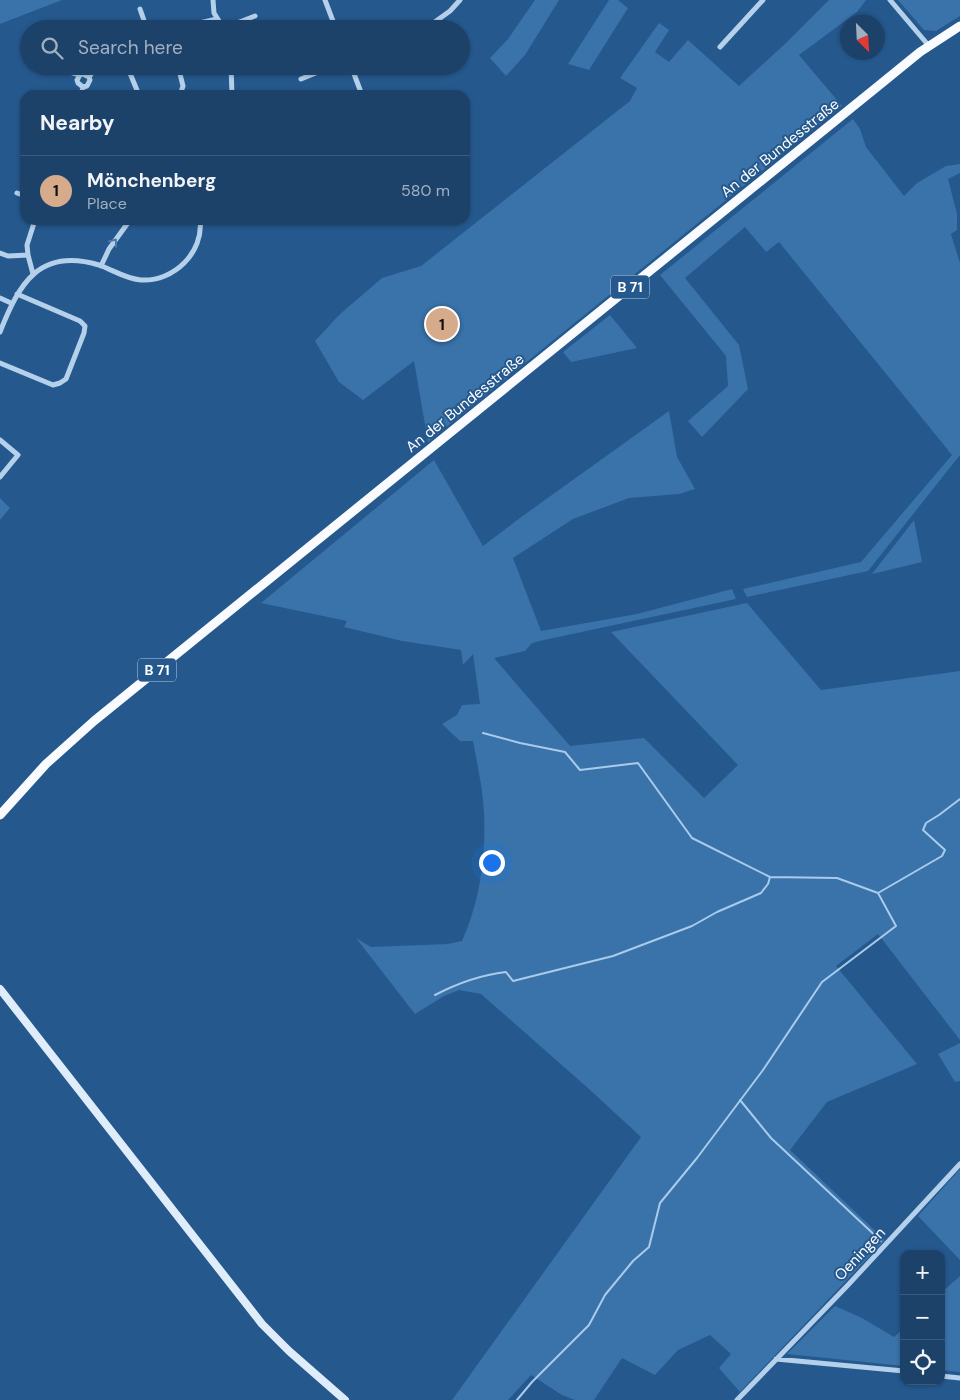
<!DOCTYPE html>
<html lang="en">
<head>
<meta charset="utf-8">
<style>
	:root { --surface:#1c426a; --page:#294d72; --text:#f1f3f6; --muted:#a0b0c1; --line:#3a5b7e; --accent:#d6ab8b }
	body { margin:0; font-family:"DM Sans",sans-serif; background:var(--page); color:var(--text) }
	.controls { position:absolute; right:15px; bottom:15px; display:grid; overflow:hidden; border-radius:10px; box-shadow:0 1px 4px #0004 }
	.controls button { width:45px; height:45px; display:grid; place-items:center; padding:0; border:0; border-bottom:1px solid var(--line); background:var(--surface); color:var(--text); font:25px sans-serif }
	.compass { position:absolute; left:840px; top:15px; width:45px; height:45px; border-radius:50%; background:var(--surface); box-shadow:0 1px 4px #0004; rotate:156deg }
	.you { position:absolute; left:491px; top:862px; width:18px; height:18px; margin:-12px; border:4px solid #fff; border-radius:50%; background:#1a73e8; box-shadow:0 0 0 8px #1a73e833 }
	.badge { display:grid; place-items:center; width:32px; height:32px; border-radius:50%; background:var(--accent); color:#111; font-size:16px; font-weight:700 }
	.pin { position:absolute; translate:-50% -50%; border:2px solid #fff; box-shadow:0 1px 5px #0006 }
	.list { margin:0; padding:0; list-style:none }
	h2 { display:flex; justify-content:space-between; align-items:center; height:65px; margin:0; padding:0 20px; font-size:21px }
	h2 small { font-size:16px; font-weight:400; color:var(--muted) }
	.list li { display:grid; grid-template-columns:32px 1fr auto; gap:15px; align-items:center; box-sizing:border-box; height:70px; padding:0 20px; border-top:1px solid var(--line) }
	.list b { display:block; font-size:19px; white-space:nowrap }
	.list p { margin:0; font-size:16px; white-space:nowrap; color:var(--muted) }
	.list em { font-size:16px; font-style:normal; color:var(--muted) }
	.icon { flex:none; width:28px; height:28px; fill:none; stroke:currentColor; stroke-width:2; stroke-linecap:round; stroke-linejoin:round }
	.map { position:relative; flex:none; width:960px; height:1400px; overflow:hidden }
	.search { position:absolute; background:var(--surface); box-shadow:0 1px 4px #0004; left:20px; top:20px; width:450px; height:55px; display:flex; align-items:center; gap:12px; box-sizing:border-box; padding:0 18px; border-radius:28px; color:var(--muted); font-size:19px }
	.panel { position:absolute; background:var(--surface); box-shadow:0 1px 4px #0004; left:20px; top:90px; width:450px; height:135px; border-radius:15px }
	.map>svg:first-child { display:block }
	.green { fill:#3973aa }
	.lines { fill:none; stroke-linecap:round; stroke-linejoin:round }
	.stream { stroke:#a9cbec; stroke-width:2 }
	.minor { stroke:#b4d0eb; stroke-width:5 }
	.secondary { stroke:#dfecf9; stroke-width:8 }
	.primary { stroke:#f9fbff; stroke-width:9 }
	.oneway { stroke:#507ca9 }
	.labels { text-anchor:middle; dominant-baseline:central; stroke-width:4; stroke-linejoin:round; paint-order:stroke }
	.shield { fill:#25588d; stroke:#becddd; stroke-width:1 }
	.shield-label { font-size:14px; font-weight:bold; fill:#fff }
	.street-label { font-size:15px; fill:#fff; stroke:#25588d }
</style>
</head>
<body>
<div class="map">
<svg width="960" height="1400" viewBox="0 0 960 1400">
	<rect width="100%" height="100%" fill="#25588d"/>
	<path class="green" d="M0 0H62L0 24Z
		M535 0H559L525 55 506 76 490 58 508 39Z
		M609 0H618L628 8 589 70 568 64Z
		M829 0H866L857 12 799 55 842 106 428 442 414 361 363 400 339 382 315 341 339 315 382 278 421 266 630 101 637 88 620 78 659 23 669 30 655 52 669 62 688 40 739 86 787 42Z
		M898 0H960V16L936 31 924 30Z
		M853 119 860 129 866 147 904 196 917 183 946 166 960 164V173L948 179 957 214V230L951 234 960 263V455L868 571 747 597 743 589 861 562 952 455 779 242 766 252 745 227 685 278 739 345 748 389 702 437 688 421 728 386 726 356 660 275Z
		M610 315 637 348 571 362 563 352Z
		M669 411 677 457 695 489 679 494 629 498 573 519 513 558 541 631 637 614 732 589 736 599 544 640 532 643 525 651 494 658 570 746 644 738 704 798 738 765 611 632 747 603 821 690 960 671V1040L878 934 836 966 917 1064 827 1102 790 1150 885 1240 740 1392 719 1368 731 1354 710 1335 678 1350 655 1375 622 1358 594 1400H575L562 1395 531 1375 508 1400H452L641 1137 589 1089 481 994 459 990 444 996 415 1014 356 938 371 947 448 944 462 941C480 901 486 857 484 813 483 789 477 764 473 741H460L442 724 457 715 462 705 480 704 473 654 463 665 461 650 402 641 344 627 347 621 261 603 434 460 483 546 524 515Z
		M0 498 10 508 0 520Z
		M914 520 922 562 872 574Z
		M960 1043V1081L955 1082 938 1054Z
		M960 1169V1260L918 1216Z
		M960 1276V1372L941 1370V1293Z
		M835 1306 862 1318 894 1337 904 1328V1366L787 1354Z"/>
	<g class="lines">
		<path class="stream" d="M483 733 520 743 565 752 580 770 638 763 692 838 770 877 837 878 878 893 896 926 822 982 763 1070 697 1158 660 1203 649 1247 633 1261 605 1295 589 1325 532 1382 517 1400
			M878 893 942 856 945 850 923 830 926 823 939 815 960 799
			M435 995C458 983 480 975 506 972L513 981 613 956 692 926 717 912 761 893 768 884 770 877
			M740 1100 771 1138 881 1241"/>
		<path class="minor" d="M213 0 214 13 224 29
			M325 0 336 29
			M890 0 929 46
			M140 9 147 29
			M97 25 99 29
			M224 28 255 16
			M173 29 217 19
			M425 29 450 11 460 0
			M720 47 763 0
			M67 66 73 73 80 75
			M127 66 139 95
			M178 66 183 86 180 95
			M231 66 232 95
			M351 66 362 95
			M89 77 83 74 80 75 77 80 78 83 83 87 87 86 90 80 89 77 97 66
			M301 79 333 66
			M81 95 83 87
			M17 193 25 196
			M0 253 8 256 28 255 33 274
			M28 255 27 245 35 220
			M101 266 109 249 130 220
			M0 298 11 303
			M0 332C19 284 39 247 99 265 113 270 126 279 141 280 174 282 204 252 200 220
			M0 363 53 385 60 383 66 379 84 333 85 326 80 321 17 294
			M0 440 18 455 0 477
			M776 1359 904 1371
			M941 1376 960 1378
			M737 1400 848 1285 960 1164"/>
		<path class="secondary" d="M0 989 262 1324 289 1351 345 1400"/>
		<path class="primary" d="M0 815 46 764 94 721 877 87 920 52 960 26"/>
	</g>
	<defs><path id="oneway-chevron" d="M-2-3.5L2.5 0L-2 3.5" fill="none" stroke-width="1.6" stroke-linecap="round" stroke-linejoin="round" transform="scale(1.25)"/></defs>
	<use class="oneway" href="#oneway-chevron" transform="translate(114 242) rotate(-53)"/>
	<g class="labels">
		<g class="shield">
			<rect x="611" y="275.5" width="38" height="23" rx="4"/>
			<rect x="138" y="658.5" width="38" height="23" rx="4"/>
		</g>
		<g class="shield-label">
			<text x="630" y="287">B 71</text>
			<text x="157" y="670">B 71</text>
		</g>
		<g class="street-label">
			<text transform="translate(780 148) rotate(-39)">An der Bundesstraße</text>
			<text transform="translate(465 403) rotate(-39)">An der Bundesstraße</text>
			<text transform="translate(860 1254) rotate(-47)">Oeningen</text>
		</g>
	</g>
</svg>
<div class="controls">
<button>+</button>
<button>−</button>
<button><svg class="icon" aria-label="locate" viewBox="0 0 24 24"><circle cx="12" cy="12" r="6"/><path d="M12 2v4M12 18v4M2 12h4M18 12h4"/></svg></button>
</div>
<svg class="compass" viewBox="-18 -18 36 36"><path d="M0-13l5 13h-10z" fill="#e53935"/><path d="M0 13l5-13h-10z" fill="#a0b0c1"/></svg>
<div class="you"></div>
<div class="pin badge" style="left:442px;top:324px">1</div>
<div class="search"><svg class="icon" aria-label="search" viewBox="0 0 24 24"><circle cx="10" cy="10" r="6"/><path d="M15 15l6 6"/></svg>Search here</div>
<section class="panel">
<h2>Nearby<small></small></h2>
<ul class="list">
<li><span class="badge">1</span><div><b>Mönchenberg</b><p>Place</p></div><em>580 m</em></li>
</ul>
</section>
</div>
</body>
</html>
